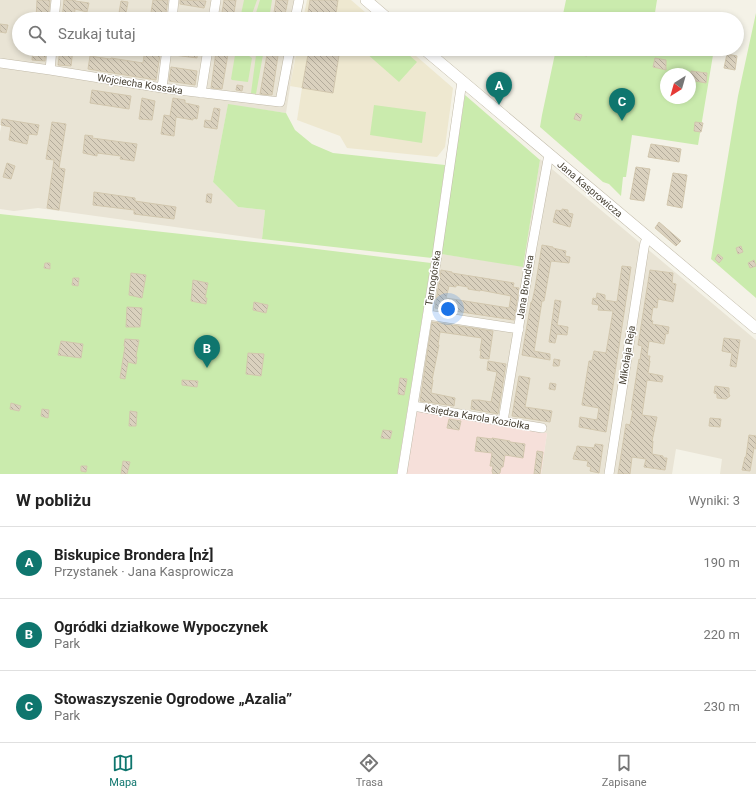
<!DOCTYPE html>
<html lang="pl">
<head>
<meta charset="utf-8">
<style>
	:root { --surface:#fff; --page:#f6f6f6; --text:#222; --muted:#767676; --line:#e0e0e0; --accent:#0f766e }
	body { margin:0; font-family:Roboto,sans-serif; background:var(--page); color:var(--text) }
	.compass { position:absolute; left:660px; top:68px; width:36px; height:36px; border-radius:50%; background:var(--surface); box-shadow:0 2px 6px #0003; rotate:217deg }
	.you { position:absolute; left:448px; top:309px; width:14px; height:14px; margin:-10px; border:3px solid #fff; border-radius:50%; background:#1a73e8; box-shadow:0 0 0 6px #1a73e833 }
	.badge { display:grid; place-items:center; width:26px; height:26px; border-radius:50%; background:var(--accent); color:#fff; font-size:13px; font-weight:700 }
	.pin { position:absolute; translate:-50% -33px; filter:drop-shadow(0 1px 2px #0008) }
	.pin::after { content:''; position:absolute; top:21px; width:14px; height:12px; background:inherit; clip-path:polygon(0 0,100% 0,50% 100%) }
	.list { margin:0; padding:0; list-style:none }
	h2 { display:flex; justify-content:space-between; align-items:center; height:52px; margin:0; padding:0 16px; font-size:17px }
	h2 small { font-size:13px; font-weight:400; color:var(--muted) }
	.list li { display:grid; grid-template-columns:26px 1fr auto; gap:12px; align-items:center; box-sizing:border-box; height:72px; padding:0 16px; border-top:1px solid var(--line) }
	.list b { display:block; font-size:15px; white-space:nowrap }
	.list p { margin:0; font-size:13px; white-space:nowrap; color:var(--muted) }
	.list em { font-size:13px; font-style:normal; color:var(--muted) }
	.icon { flex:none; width:22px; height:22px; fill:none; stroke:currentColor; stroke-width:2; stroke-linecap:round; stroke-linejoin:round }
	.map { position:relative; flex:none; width:756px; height:474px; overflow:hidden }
	.search { position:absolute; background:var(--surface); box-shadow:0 2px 6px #0003; left:12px; right:12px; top:12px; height:44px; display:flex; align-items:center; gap:10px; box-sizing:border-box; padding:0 14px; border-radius:22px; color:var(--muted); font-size:15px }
	.sheet { height:268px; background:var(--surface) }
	nav { display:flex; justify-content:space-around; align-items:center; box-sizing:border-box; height:56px; border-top:1px solid var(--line); background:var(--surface); font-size:11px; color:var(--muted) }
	nav a { display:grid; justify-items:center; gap:2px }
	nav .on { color:var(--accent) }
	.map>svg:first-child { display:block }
	.residential { fill:#e9e4d5 }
	.education { fill:#eee8d0 }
	.medical { fill:#f6e0da }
	.green { fill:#caebad; fill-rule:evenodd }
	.building { fill:url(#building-back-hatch); stroke:#d2c7ae; fill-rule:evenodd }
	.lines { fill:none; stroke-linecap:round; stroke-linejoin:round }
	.minor-casing { stroke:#c1baa9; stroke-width:10 }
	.tertiary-casing { stroke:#c1baa9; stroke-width:12 }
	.minor { stroke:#fff; stroke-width:9 }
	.tertiary { stroke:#fff; stroke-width:11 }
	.labels { text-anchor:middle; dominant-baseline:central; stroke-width:3; stroke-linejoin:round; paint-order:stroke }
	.street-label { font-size:10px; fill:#484235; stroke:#fff }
</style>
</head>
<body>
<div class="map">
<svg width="756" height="474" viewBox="0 0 756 474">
	<defs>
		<pattern id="building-back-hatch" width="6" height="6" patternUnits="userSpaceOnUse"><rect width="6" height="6" fill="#dad1be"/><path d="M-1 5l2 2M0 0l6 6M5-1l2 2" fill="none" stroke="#b3ab9b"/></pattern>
	</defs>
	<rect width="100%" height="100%" fill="#f4f2e7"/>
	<path class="residential" d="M0 0H304L301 19H19V49H296L286 113 228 105 213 182 238 207 265 210 262 239 38 208 14 211 0 209V132L2 123H0Z
		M540 159 756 340V474H720L722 459 676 449 672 474H541L547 433 415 411 441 254 523 266Z"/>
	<path class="education" d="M307 0H351L373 19H303Z
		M297 49H408L453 88 445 147 437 157 347 148 340 136 297 120 302 88 290 86Z"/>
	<path class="medical" d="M415 411 547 433 541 474H405Z"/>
	<path class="green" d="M244 0H257L251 17 247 19H240Z
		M260 0H272L269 19H258L255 16Z
		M566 0H657L654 19H562Z
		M756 13V298L711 259 738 96Z
		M236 49H239L252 58 248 82 232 80 231 79Z
		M255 49H264L256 94 251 93 256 55Z
		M369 49H402L417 62 399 82 366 53Z
		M556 49H714L698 145 632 135 626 177H623L621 196 609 184 603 182 540 127 542 115ZM666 74H690V98H666Z
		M465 95 540 160 523 267 441 254Z
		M228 104 286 113 295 130 312 144 333 153 445 165 432 258 262 239 265 210 238 207 213 182Z
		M374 105 426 112 422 143 370 135Z
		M0 214 300 247 431 263 397 474H0Z"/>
	<path class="building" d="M37 0H50L48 19H36Z
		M64 0H75V1L89 3 87 12 75 9 74 19H62Z
		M153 0H168L165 19H150Z
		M180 0 206 1 204 8 180 4Z
		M224 0H236L233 19H221Z
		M276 0H288L284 19H273Z
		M310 0H338L336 14 326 12 325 19H307Z
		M121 1 128 2 125 19H118Z
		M0 24 8 25 6 33 0 32Z
		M33 49 40 51V49H46L45 61 32 60Z
		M60 49H73L71 66 58 65Z
		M145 49H161L156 80 88 69 90 56 110 59 111 58 143 63Z
		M175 49H198L197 58 174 55Z
		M268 49H279L272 95 260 94Z
		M309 49H340L333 93 302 88Z
		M583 49 588 50 587 56 581 55Z
		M216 52 228 54 222 89 211 88Z
		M727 54 737 56 735 70 724 68Z
		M655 58 666 60V70L653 67Z
		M171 67 197 71 195 85 169 81Z
		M691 71 707 73 706 83 690 80Z
		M237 85 243 86 242 91 236 90Z
		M92 90 131 96 129 109 90 103Z
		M142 98 155 101 152 120 139 119Z
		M173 98 185 100V103L199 106 197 119 193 118V120L176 117 174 136 161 134 164 115 170 116Z
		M214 108 220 109 217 129 204 127 205 120 211 121Z
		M576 113 582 115 580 121 574 119Z
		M2 119 39 125 37 135 29 134 27 144 9 140 11 127 1 125Z
		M52 122 66 124 59 168 65 169 59 210 47 208 54 160 46 159Z
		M695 122 703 123 701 132 694 131Z
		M85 135 93 136 92 138 137 144 134 161 120 159 121 156 97 153V156L83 153Z
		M651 144 681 149 679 162 648 157Z
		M7 163 15 166 11 179 3 177Z
		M636 167 650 169 644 201 630 199Z
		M673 173 687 175 682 208 667 205Z
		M94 192 135 198V201L176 207 174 219 134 214V210L93 205Z
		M207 194H212L211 203 206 202Z
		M562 209 568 210V213L573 214 570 227 553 222 556 210 562 211Z
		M659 222 681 241 676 246 655 228Z
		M542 245 553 247V248L566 251 565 256 570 257 569 263 551 261 544 301H542L534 351 550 354V360L522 355 531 302H532L535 288Z
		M741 246 743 252 738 254 736 248Z
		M718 254 723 258 719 263 715 259Z
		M754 260 756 266 750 268 748 263Z
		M45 263H50V269L44 268Z
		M622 266 631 267 606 432 579 427 580 417 597 420 599 408 582 405V404L589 361H592L594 351 606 353 613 311 598 310 599 305 592 304 593 298 596 299 597 293 605 295V300L617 302Z
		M441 270 452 272V273L514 283 513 287 519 288 514 320 435 308ZM456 285 468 287V289L480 291V290L511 296 509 308 446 298 449 286 456 287Z
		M650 270 673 273 672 283 676 284 673 302 658 299 657 308 653 307 651 320 653 321 652 324 669 327 668 334 666 333 664 344 649 341 647 356H650L649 361H650L648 373 663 376 662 382 647 380 642 415 657 417 652 441H653L652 454 663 456V458H667L665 470 644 467 646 459 632 457 630 474H618L626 424 630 425 633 410H631L639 359 640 360 642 346 638 345Z
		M131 273 146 275 142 298 129 295Z
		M73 278H79L78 286 72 285Z
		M193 280 208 283 205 298H207L206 304 191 301Z
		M555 300 561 301 557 325 568 327 567 335 557 334 555 343 549 342Z
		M254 302 268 305 266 313 253 310Z
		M127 307 142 308 140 327H126Z
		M432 322 493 331 489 359 480 358 481 351H480L482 338 440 332 438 345H439L432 380H433L431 393 455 398 454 406 420 401Z
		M724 338 740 340 736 367 730 366 732 353 722 351Z
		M125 339 139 340 136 356 137 357 136 364 128 362 125 379 120 378 125 346H124Z
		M61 341 83 344 81 358 58 355Z
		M248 353 264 354 261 376 246 374Z
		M554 359 560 360 559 366H553Z
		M488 361 506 364 498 414 471 409 472 400H479L491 402 497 372 487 370Z
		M519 376 530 378 525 407 552 411 550 422 512 416Z
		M400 378 407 379 404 395 398 394Z
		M182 380 198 381 197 387 182 385Z
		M550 383 556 384 555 390 549 389Z
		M715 386 729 388V394L730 396 726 399 717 398V394L714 393Z
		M11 403 21 406 19 411 10 409Z
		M42 409 49 410 48 418 41 416Z
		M130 411 137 412 136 426H129Z
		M710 418 721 419 720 427 709 426Z
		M449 419 461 421 459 430 447 428Z
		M383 430 392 431 390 439 381 438Z
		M749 435 756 436V449L754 448 750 471 742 470 745 457H746Z
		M477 437 492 439V438L510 441V442L525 444 523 458 505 455 503 467H501L500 473 498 474H493L492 471 493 466H490L492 453 475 451Z
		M595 444 603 445 599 473 590 471 591 467 587 466 588 461 573 459 575 452H576L577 446 594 448Z
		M537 451 543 452 540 474H534Z
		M123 461 130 462 127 474H121Z
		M81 466H87L86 472 81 471Z"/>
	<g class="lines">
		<defs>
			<path id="minor" d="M54 19 56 0
				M172 19 174 0
				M213 19 216 0
				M295 19 299 0
				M0 63 50 70 162 88 280 102 290 49
				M50 70 52 49
				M162 88 167 49
				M201 93 208 49
				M428 315 519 329
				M413 406 542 428
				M503 421 532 247 549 154
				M402 474 436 262 462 81
				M609 474 644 248 645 243 648 237"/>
			<path id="tertiary" d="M366 0 388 19
				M424 49 756 328"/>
		</defs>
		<use href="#minor" class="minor-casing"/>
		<use href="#tertiary" class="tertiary-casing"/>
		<use href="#minor" class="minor"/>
		<use href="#tertiary" class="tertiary"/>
	</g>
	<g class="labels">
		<g class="street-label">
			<text transform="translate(140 84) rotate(9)">Wojciecha Kossaka</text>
			<text transform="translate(590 189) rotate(40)">Jana Kasprowicza</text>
			<text transform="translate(433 278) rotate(-81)">Tarnogórska</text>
			<text transform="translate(525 287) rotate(-81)">Jana Brondera</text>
			<text transform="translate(627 355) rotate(-81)">Mikołaja Reja</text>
			<text transform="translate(477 417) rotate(10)">Księdza Karola Koziołka</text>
		</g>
	</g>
</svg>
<svg class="compass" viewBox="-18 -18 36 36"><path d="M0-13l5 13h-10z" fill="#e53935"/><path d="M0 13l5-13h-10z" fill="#767676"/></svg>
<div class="you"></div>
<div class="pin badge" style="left:499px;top:105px">A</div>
<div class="pin badge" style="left:207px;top:368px">B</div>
<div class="pin badge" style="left:622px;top:121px">C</div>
<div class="search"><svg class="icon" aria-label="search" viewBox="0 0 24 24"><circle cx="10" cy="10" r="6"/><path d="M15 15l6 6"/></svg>Szukaj tutaj</div>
</div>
<section class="sheet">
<h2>W pobliżu<small>Wyniki: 3</small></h2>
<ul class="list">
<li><span class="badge">A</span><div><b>Biskupice Brondera [nż]</b><p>Przystanek · Jana Kasprowicza</p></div><em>190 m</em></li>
<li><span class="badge">B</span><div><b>Ogródki działkowe Wypoczynek</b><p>Park</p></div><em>220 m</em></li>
<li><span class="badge">C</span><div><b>Stowaszyszenie Ogrodowe „Azalia”</b><p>Park</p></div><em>230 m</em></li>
</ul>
</section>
<nav>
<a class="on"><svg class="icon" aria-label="map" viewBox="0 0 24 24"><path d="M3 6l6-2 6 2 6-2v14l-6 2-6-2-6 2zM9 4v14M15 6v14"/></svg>Mapa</a>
<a><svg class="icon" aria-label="directions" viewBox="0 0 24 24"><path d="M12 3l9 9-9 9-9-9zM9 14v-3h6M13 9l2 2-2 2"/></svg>Trasa</a>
<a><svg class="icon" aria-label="saved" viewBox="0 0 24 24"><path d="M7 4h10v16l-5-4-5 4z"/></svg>Zapisane</a>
</nav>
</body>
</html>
